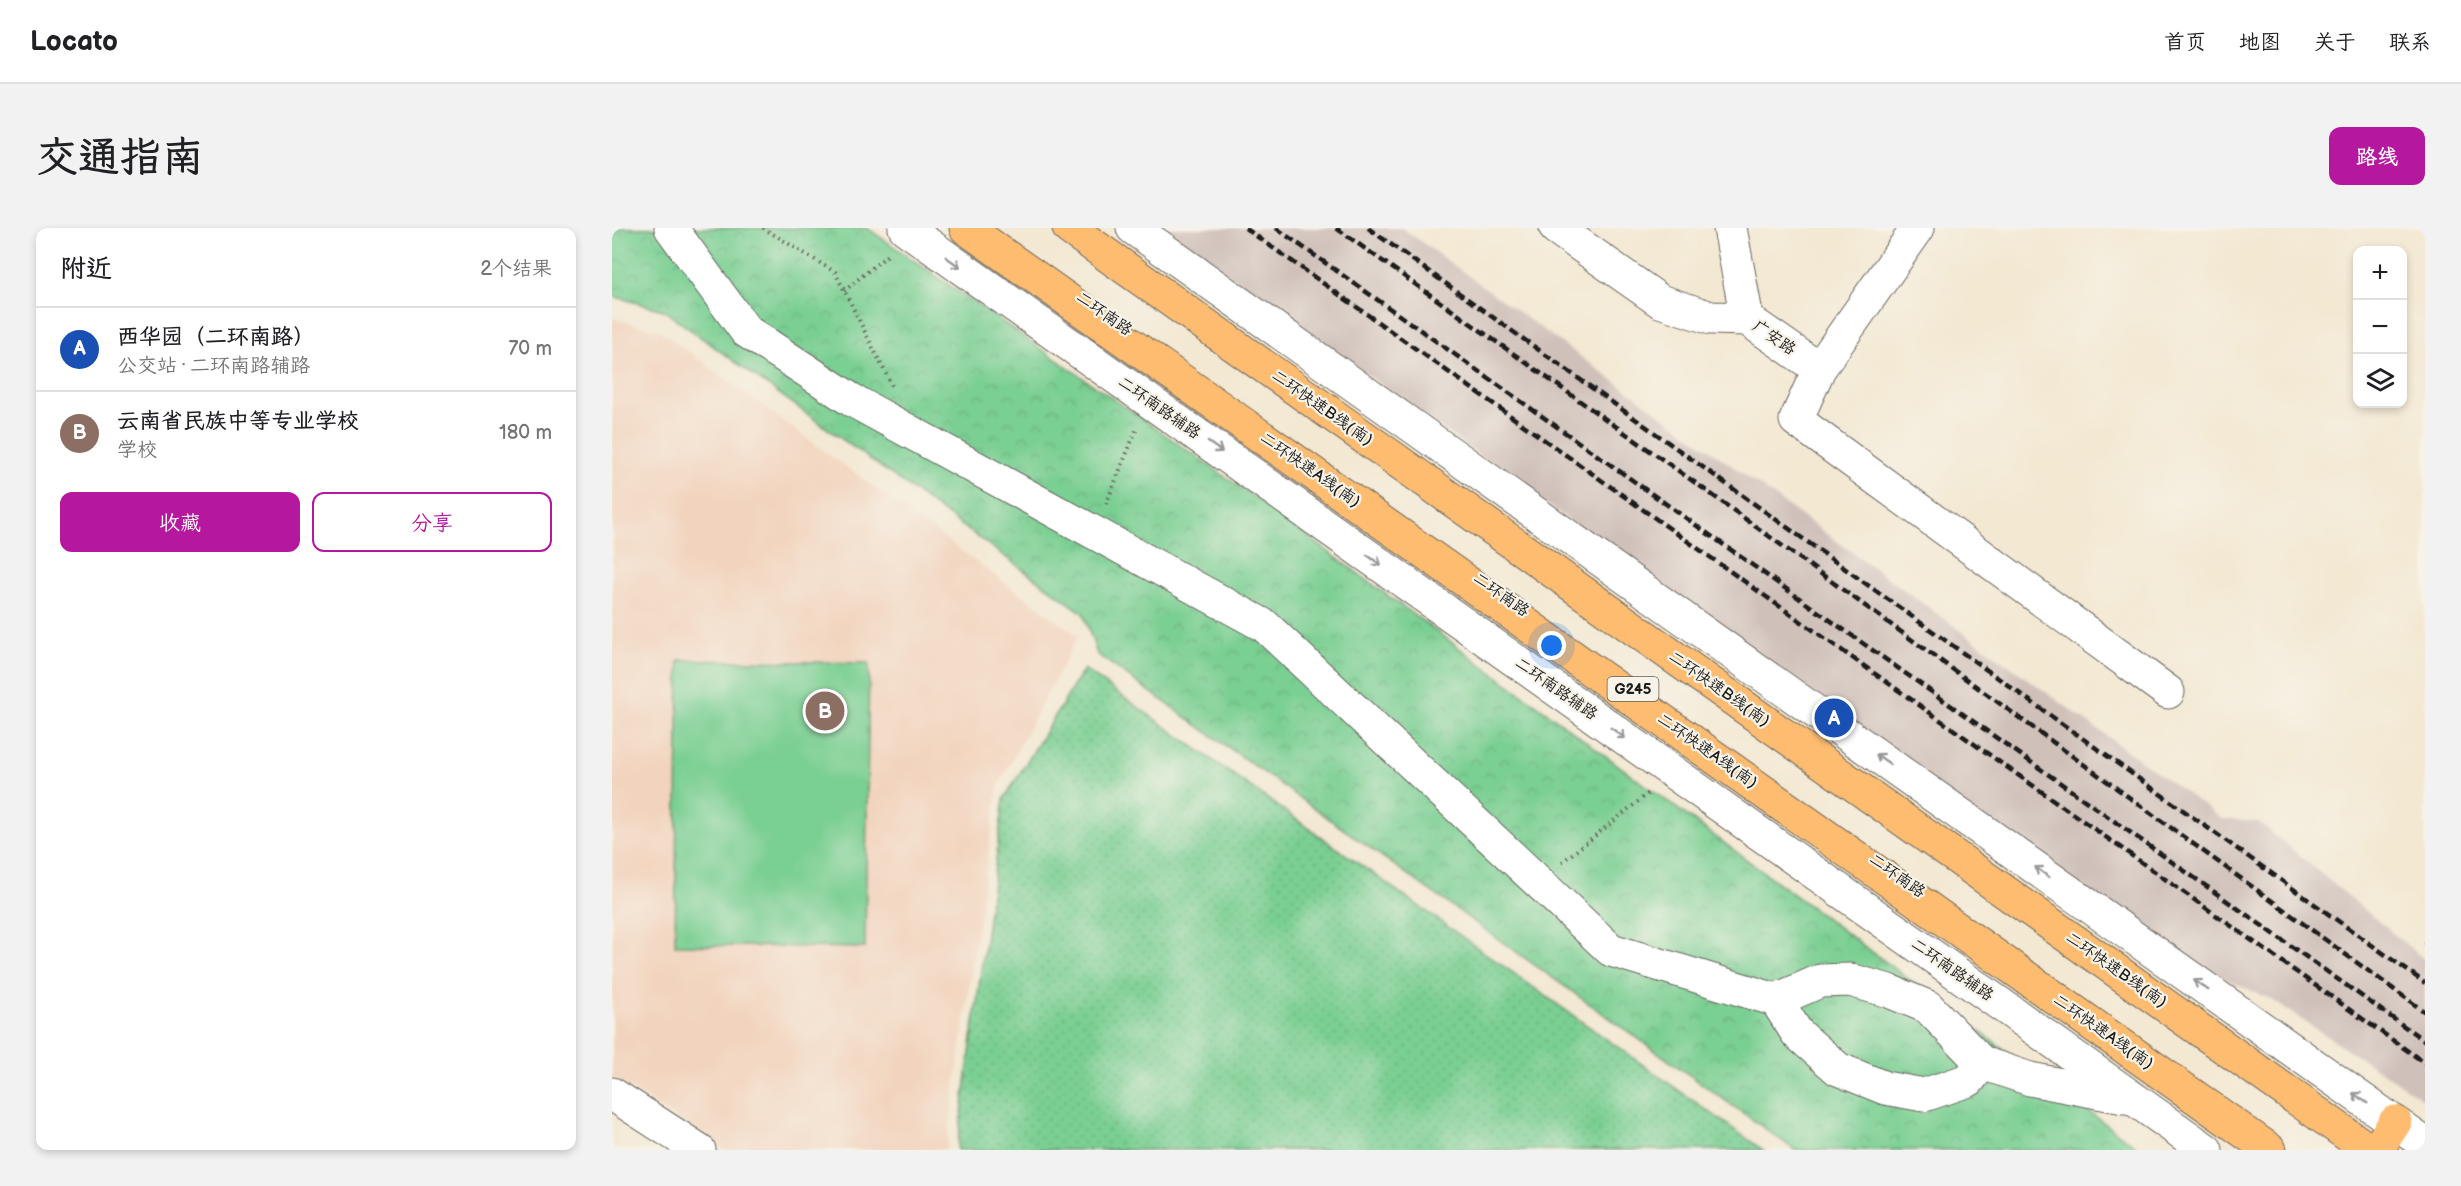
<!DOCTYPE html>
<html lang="zh">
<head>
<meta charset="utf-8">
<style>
	:root { --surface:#fff; --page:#f2f2f2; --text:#202124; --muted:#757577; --line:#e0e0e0; --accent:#b5179e }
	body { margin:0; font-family:"Balsamiq Sans","LXGW WenKai TC",sans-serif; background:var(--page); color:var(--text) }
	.controls { position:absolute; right:18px; top:18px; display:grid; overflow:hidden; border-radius:12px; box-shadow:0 3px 9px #0003 }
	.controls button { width:54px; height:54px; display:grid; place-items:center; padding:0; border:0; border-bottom:2px solid var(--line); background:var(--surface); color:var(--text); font:30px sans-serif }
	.you { position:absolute; left:940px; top:418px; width:21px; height:21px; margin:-15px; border:4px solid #fff; border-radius:50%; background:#1a73e8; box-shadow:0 0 0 9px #1a73e833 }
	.badge { display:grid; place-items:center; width:39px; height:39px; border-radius:50%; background:var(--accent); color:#fff; font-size:20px; font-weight:700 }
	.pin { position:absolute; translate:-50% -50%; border:3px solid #fff; box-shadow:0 2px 6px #0006 }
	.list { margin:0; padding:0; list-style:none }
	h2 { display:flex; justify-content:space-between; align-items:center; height:78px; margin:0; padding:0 24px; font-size:26px }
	h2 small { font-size:20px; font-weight:400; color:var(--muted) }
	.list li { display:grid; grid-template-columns:39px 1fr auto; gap:18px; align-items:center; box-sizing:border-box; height:84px; padding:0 24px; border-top:2px solid var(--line) }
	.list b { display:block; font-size:22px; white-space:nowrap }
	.list p { margin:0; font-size:20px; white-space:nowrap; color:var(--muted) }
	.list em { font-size:20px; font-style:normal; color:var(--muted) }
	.actions { display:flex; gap:12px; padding:18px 24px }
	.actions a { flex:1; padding:14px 0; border:2px solid var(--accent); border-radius:12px; text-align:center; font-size:21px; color:var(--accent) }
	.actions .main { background:var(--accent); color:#fff }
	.icon { flex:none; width:33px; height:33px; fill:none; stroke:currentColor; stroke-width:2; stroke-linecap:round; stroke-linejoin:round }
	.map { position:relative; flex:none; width:1813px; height:922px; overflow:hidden; border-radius:12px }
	header { display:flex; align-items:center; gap:36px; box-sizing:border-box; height:84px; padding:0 30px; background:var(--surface); border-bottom:2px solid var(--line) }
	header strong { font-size:28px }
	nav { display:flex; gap:33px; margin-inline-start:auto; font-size:21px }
	.intro { display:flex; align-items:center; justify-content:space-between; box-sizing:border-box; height:144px; padding:0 36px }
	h1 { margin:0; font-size:42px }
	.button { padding:15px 27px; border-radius:12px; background:var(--accent); color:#fff; font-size:21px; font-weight:700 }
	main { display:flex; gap:36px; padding:0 36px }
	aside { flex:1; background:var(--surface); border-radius:12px; box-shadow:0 3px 9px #0003 }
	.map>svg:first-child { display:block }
	.built { fill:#f2d4be }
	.railway { fill:#cfc0ba }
	.grass { fill:url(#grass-dots); stroke:#4b7658; stroke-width:1.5 }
	.park { fill:url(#park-crowns); stroke:#4b7658; stroke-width:1.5 }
	.pitch { fill:#7acf93; stroke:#4b7658; stroke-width:1.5 }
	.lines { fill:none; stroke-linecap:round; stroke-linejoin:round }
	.minor-casing { stroke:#67635c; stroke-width:35 }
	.major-casing { stroke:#67635c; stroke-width:35 }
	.highway-casing { stroke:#67635c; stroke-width:35 }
	.path { stroke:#67635c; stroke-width:4; stroke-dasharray:1.5 4.5; stroke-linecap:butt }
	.minor { stroke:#fff; stroke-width:33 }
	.major { stroke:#febc70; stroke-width:33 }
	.highway { stroke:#febc70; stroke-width:33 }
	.rail { stroke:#1c1c1c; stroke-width:4.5; stroke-dasharray:9 4.5; stroke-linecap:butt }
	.oneway { stroke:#999 }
	.labels { text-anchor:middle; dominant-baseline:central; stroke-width:4.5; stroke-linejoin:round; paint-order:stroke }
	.shield { fill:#f7f3e8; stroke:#5e5c59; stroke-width:1.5 }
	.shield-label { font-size:15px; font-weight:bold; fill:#1c1c1c }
	.street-label { font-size:16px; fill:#1c1c1c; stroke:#f7f3e8 }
</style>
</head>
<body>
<header>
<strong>Locato</strong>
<nav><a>首页</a><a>地图</a><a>关于</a><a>联系</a></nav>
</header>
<div class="intro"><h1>交通指南</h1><a class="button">路线</a></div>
<main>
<aside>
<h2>附近<small>2个结果</small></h2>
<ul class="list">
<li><span class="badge" style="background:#1a4fb4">A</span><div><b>西华园（二环南路）</b><p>公交站 · 二环南路辅路</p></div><em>70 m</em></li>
<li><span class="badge" style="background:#8d6e63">B</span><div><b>云南省民族中等专业学校</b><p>学校</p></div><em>180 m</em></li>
</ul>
<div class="actions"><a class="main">收藏</a><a>分享</a></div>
</aside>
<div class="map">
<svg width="1813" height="922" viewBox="0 0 1813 922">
	<defs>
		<pattern id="grass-dots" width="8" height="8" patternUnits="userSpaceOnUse" patternTransform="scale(1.5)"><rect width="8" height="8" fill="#7acf93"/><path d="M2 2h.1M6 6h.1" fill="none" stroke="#69b17e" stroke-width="1.8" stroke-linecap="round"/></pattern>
		<pattern id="park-crowns" width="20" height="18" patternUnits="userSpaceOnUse" patternTransform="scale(1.5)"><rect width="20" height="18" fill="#7acf93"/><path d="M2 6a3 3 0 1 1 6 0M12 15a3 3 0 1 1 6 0" fill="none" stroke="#69b17e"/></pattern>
	</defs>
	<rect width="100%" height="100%" fill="#f7f3e8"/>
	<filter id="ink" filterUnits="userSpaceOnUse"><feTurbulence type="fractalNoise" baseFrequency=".0167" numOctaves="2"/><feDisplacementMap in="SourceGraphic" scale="12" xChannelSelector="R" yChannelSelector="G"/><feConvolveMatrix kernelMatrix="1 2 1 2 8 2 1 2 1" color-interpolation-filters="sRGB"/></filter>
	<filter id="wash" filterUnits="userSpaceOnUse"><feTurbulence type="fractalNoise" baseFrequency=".008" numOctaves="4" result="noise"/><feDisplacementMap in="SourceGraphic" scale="24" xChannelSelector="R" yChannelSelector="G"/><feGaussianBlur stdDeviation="1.35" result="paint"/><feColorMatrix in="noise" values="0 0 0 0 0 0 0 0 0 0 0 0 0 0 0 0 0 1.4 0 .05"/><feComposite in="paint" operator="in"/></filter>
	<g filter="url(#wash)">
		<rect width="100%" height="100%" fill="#f3e8d2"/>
		<path class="built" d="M0 90 48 103 466 408 386 558 334 922H112L0 849Z"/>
		<path class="railway" d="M552 0H790L1610 591 1647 594 1813 732V872L1658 771 1559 727Z"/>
		<path class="grass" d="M472 441 1151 922H345L392 571Z"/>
		<path class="park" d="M0 0H255L627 258 1529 922H1183L485 426 471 385 51 82 0 68Z"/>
		<path class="pitch" d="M67 432 257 435 253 720 63 717Z"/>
	</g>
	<g filter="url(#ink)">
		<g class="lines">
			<defs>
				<path id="minor" d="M59 0 134 103 238 171 653 398 999 722 1164 772 1185 805 1226 841 1273 860 1312 867 1357 852 1370 835
					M293 0 1594 922
					M521 0 1813 916
					M944 0 1048 73 1099 90 1135 91
					M1118 0 1135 91 1207 141
					M1306 0 1207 141 1184 192 1556 464
					M1164 772 1208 753 1238 752 1277 763 1316 779 1370 835 1418 851 1512 869
					M0 866 87 922"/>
				<path id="major" d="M1765 922 1783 894"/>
				<path id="highway" d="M354 0 1658 922
					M457 0 1757 922"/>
			</defs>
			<use href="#minor" class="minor-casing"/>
			<use href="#major" class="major-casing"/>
			<use href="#highway" class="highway-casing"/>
			<path class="path" d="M151 0 223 44 280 158
				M232 63 278 25
				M494 276 525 200
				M950 634 1038 564
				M1813 715V719"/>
			<use href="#minor" class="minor"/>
			<use href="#major" class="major"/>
			<use href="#highway" class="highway"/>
			<path class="rail" d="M633 0 1813 835
				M664 0 1813 813
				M724 0 1092 261 1813 784
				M756 0 1813 755"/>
		</g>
		<defs><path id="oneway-shaft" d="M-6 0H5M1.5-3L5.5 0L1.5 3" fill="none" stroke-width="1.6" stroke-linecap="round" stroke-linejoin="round" transform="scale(1.5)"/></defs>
		<g class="oneway">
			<use href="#oneway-shaft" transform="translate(341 34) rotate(35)"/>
			<use href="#oneway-shaft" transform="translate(603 219) rotate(35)"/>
			<use href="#oneway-shaft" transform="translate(762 332) rotate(35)"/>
			<use href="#oneway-shaft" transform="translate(1006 505) rotate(35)"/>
			<use href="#oneway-shaft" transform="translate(1271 531) rotate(-145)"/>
			<use href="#oneway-shaft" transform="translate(1430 644) rotate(-145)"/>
			<use href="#oneway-shaft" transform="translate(1589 757) rotate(-145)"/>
			<use href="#oneway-shaft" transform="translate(1748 870) rotate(-145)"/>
		</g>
	</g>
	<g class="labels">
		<rect class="shield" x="995.5" y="449" width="51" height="24" rx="4.5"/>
		<g class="shield-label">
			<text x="1021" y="461">G245</text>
		</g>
		<g class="street-label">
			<text transform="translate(492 86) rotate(35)">二环南路</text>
			<text transform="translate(1162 110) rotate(34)">广安路</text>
			<text transform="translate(547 180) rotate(35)">二环南路辅路</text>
			<text transform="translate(710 180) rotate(35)">二环快速B线(南)</text>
			<text transform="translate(698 242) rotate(35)">二环快速A线(南)</text>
			<text transform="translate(889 367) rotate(35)">二环南路</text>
			<text transform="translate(944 461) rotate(35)">二环南路辅路</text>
			<text transform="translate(1107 461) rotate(35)">二环快速B线(南)</text>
			<text transform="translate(1095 523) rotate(35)">二环快速A线(南)</text>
			<text transform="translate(1285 648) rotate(35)">二环南路</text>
			<text transform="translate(1340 742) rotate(35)">二环南路辅路</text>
			<text transform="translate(1504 742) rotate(35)">二环快速B线(南)</text>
			<text transform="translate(1491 804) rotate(35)">二环快速A线(南)</text>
		</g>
	</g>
</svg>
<div class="controls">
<button>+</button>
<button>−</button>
<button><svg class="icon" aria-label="layers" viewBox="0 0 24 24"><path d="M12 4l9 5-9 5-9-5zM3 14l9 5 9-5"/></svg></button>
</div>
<div class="you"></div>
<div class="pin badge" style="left:1222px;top:490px;background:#1a4fb4">A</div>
<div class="pin badge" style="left:213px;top:483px;background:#8d6e63">B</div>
</div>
</main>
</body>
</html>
